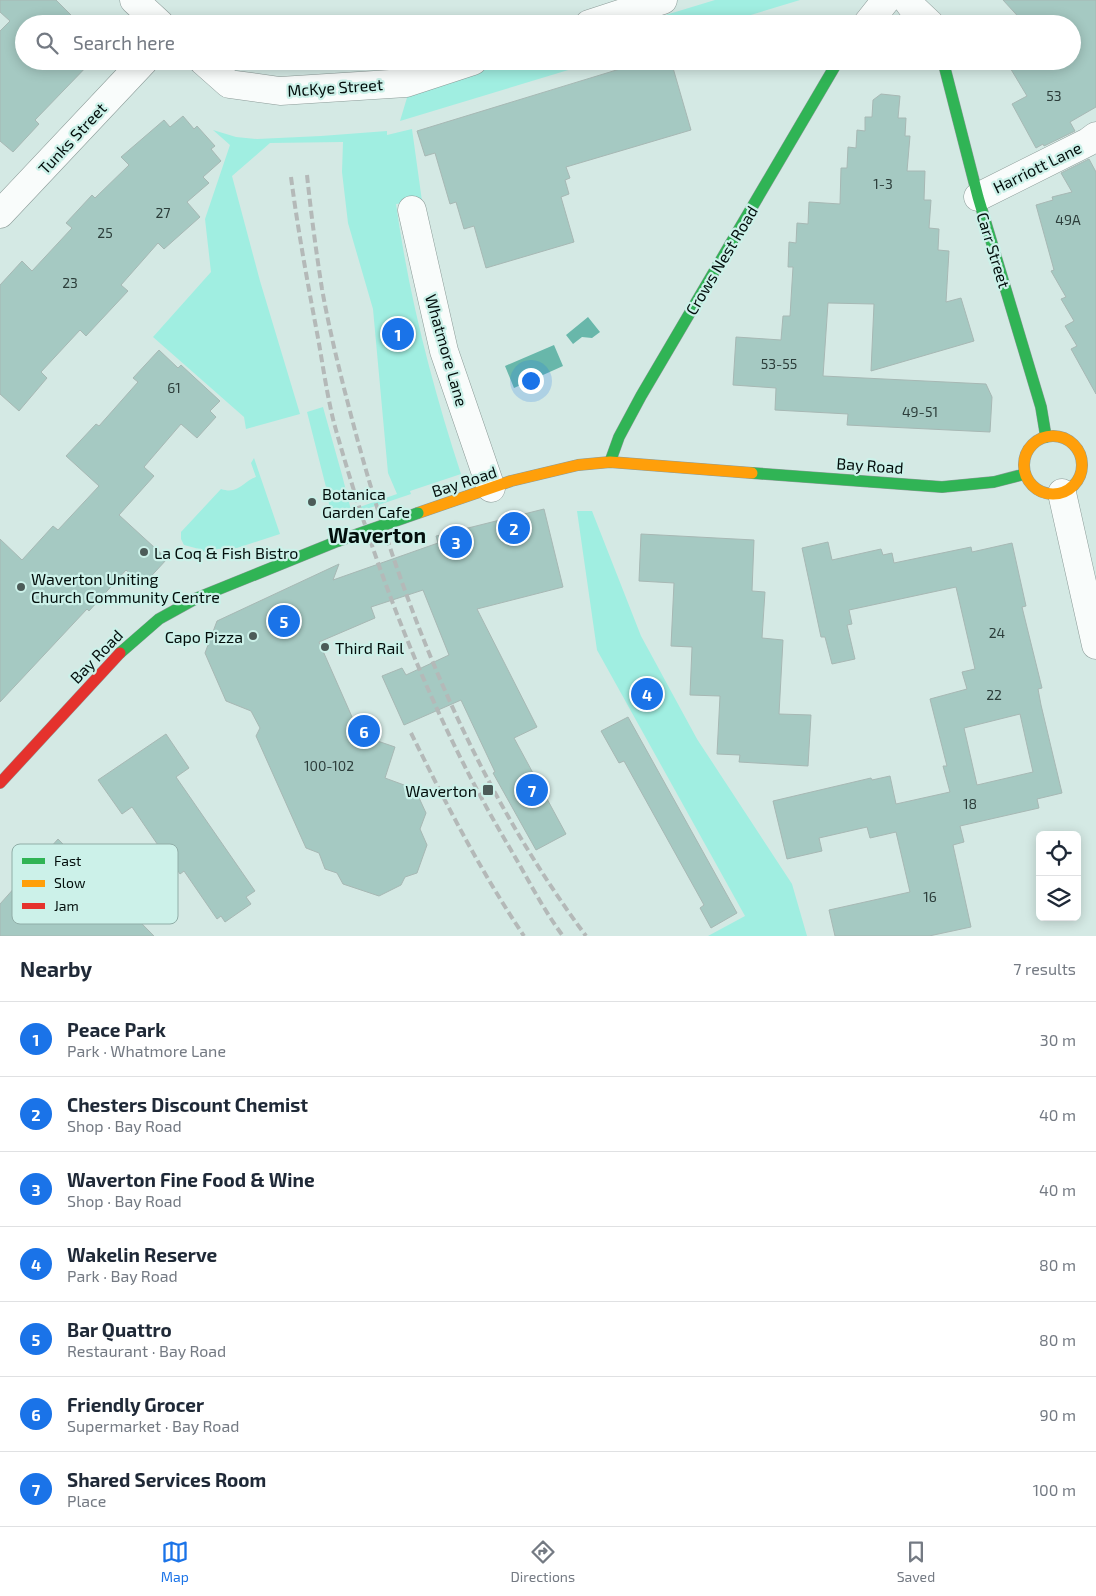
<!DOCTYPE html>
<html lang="en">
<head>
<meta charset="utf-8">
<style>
	:root { --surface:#fff; --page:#f2f2f3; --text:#1f2937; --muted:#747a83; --line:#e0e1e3; --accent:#1a73e8 }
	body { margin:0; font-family:"Exo 2",sans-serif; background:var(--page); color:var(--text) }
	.controls { position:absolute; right:15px; bottom:15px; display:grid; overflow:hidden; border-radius:8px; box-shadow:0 2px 12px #0003 }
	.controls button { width:45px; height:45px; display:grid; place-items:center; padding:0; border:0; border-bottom:1px solid var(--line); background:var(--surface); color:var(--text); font:25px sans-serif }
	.you { position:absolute; left:530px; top:380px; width:18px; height:18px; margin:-12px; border:4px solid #fff; border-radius:50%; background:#1a73e8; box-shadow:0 0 0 8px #1a73e833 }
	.badge { display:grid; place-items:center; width:32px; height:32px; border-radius:50%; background:var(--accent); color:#fff; font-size:16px; font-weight:700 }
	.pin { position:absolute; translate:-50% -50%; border:2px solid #fff; box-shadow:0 1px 5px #0006 }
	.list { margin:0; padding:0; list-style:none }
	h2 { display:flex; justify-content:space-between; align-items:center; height:65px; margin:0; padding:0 20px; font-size:21px }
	h2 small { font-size:16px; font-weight:400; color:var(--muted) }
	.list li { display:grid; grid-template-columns:32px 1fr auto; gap:15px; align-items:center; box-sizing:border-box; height:75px; padding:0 20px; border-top:1px solid var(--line) }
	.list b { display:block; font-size:19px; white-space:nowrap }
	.list p { margin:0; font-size:16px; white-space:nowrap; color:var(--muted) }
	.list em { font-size:16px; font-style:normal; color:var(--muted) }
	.icon { flex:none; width:28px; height:28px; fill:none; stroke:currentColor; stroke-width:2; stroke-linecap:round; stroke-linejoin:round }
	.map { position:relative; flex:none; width:1096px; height:936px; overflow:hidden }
	.search { position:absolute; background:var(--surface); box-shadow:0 2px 12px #0003; left:15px; right:15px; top:15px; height:55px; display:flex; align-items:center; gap:12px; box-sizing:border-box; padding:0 18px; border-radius:28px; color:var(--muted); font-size:19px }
	.sheet { height:590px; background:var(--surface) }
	nav { display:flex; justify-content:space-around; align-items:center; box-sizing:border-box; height:70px; border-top:1px solid var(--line); background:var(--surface); font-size:14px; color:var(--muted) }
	nav a { display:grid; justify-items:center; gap:2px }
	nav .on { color:var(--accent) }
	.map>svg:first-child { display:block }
	.green { fill:#a0eee1 }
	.water { fill:#68b7aa }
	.building { fill:#a5c9c2; stroke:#a7b8b4; fill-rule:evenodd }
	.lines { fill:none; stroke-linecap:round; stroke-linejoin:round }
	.street-casing { stroke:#8c9b98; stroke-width:29 }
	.fast-casing { stroke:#8c9b98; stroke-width:12 }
	.slow-casing { stroke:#8c9b98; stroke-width:12 }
	.jam-casing { stroke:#8c9b98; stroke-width:12 }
	.street { stroke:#f9fcfb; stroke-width:28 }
	.fast { stroke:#30b455; stroke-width:11 }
	.slow { stroke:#ff9f0a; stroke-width:11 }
	.jam { stroke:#e5322d; stroke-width:11 }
	.rail { stroke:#b4b9b8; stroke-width:4; stroke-dasharray:8 4; stroke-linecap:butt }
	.fast-bridge-casing { stroke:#8c9b98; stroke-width:12; stroke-linecap:butt }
	.fast-bridge { stroke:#30b455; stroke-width:11 }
	.poi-dot { fill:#4c5b58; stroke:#ccf1e9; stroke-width:2 }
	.labels { text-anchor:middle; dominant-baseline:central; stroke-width:4.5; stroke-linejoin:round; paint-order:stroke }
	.number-label { font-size:14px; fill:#2c3d3a }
	.street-label { font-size:16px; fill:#030e0c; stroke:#ccf1e9 }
	.poi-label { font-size:16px; fill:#030e0c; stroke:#ccf1e9; text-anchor:start }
	.district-label { font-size:21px; font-weight:bold; fill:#030e0c; stroke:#ccf1e9 }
	.key { fill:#ccf1e9; stroke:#90ada7; stroke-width:1 }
	.key-label { font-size:14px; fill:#030e0c }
</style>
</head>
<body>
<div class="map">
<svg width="1096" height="936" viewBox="0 0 1096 936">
	<rect width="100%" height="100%" fill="#d4e9e4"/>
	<path class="green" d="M715 0H800L721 24H636Z
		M512 61H598L400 121 409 91Z
		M412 129 422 201 396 204C409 297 432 385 461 474L410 491 411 494 340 518H331L327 491 307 412 323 407 342 475 351 510 397 494 388 473 373 309 348 223 342 172 343 142 270 143 232 176 260 281 300 414 246 429 244 417 153 337 211 272 205 219 230 145 213 130 236 137 257 139 321 136 387 131V135Z
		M254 458 280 534 237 548 218 549 207 553 199 549 184 545 181 539V532L221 489C239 495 243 481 256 477L251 463Z
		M577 511H592L641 636 697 739 792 884 807 936H708L745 916 597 650Z"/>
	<path class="water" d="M588 317 600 332 592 338 582 337 573 344 566 335Z
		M554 345 563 366 514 388 505 366Z"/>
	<path class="building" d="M0 0H56L80 24H24V61H92L35 120 39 124 13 152 0 141V31L10 21 0 12Z
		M1003 0H1096V107L1070 122 1075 131 1044 146 1043 144 1036 148 1012 104 1027 96 1006 61H1072V24H1025Z
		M646 61H671L691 130 566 167 570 178 565 180 569 194 561 197 574 242 486 268 474 226 464 229 456 202 450 204 435 153 425 156 417 131Z
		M881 94 900 96 898 118H906L905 136H910L907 171H925L924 200H931L929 228 939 229 938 250 949 251 946 302 961 298 974 341 871 371 874 304 828 303 823 376 986 384 992 397 990 432 847 425 848 414 775 410 776 388 733 385 736 337 781 340 783 316H790L793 267H788L789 242 796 243 797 223 808 224 809 202 840 204 841 168H847L848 147 856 148 857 130 865 131V117H872L873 100Z
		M183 116 194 129 197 126 215 146 211 149 221 161 203 177 209 183 187 202 200 217 164 249 158 243 121 285 128 291 86 336 80 330 41 372 47 378 19 411 0 394V285L22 261 32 271 72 228 66 223 92 195 95 198 129 165 121 157 164 120 170 127Z
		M1089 159 1096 172V394L1071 349 1077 346 1065 326 1074 321 1061 299 1066 297 1051 271 1054 270 1036 205 1053 200 1052 197 1072 192 1061 173Z
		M159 350 178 368 181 365 220 401 210 411 216 417 197 438 181 424 144 467 154 476 119 515 167 559 143 585 126 570 89 611 87 609 0 702V539L22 560 53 526 58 530 99 486 66 456 96 424 99 426 138 382 133 378Z
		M544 509 563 587 477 609 537 727 514 738 566 834 536 850 493 773 495 772 461 700 404 725 382 676 402 668 406 675 449 655 423 590 371 607 375 618 319 642 360 735 395 747 385 778 415 789 426 813 420 829 427 845 417 873 405 877 401 885 379 896 343 884 337 873 325 869 319 853 306 848 256 736 260 728 251 711 226 701 205 653 217 621 339 564 333 580 438 543 436 536Z
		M641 534 754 540 752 591 765 592 762 638 783 640 779 714 811 715 808 766 739 762 740 755 717 754 720 696 690 695 692 647 671 646 674 583 639 581Z
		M828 542 832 560 881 549 883 555 892 553 894 563 971 547 972 552 1012 543 1026 606 1022 607 1042 688 1038 689 1041 705 1062 793 1037 799 1039 808 960 826 964 842 953 845 971 927 929 936H835L829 910 910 892 896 832 870 838 867 827 819 838 822 851 787 859 773 801 871 778 872 780 890 776 896 804 950 792 943 766H947L930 699 967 689 962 672 975 669 956 587 849 610 852 624 847 625 855 659 832 664 825 637H821L802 548ZM1020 714 1033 772 977 785 964 728Z
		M628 717 737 913 711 928 700 908 704 905 624 761 619 763 601 731Z
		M166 734 189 768 176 777 255 891 246 897 251 904 225 922 221 916 217 919 184 871 180 874 164 850 162 851 132 807 122 814 98 780Z
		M58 839 154 936H0V904Z"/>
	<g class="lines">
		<defs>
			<path id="street" d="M134 0 160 24
				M907 0 912 7 930 24
				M589 24 663 0
				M867 24 886 0
				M203 61 229 84 280 91 406 83 473 61
				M978 197 1088 142 1096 136
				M412 210 444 351 491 488
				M0 214 144 61
				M1062 493 1096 645"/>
			<path id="fast" d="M943 61 978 197 1041 407 1046 437
				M610 462 619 437 641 396 838 61
				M752 473 942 487 994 482 1025 474
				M120 653 159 619 197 598 338 541"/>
			<path id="slow" d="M1024 465a29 29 0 1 1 58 0a29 29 0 1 1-58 0Z
				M418 513 511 481 578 465 610 462 752 473"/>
			<path id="jam" d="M0 783 120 653"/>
		</defs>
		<use href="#street" class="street-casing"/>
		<use href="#fast" class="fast-casing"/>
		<use href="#slow" class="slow-casing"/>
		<use href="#jam" class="jam-casing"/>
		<use href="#street" class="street"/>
		<use href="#fast" class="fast"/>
		<use href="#slow" class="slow"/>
		<use href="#jam" class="jam"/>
		<path class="rail" d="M307 175C311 213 316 251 322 289 331 339 344 389 357 438 405 615 476 788 586 936
			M291 177C298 231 308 285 318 338 323 366 327 395 334 423 375 570 430 713 508 845 526 875 542 908 563 936
			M411 733C445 802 481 872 524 936"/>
		<defs>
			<path id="fast-bridge" d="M338 541 418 513"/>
		</defs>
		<use href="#fast-bridge" class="fast-bridge-casing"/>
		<use href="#fast-bridge" class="fast-bridge"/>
	</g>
	<g class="poi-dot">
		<circle cx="312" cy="502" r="5"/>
		<circle cx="144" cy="552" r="5"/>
		<circle cx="21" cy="587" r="5"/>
		<circle cx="253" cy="636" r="5"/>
		<circle cx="325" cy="647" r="5"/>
		<rect x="482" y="784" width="12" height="12" rx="2.5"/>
	</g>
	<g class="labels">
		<g class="number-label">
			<text x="1054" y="95">53</text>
			<text x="883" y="183">1-3</text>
			<text x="163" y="212">27</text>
			<text x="1068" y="219">49A</text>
			<text x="105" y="232">25</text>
			<text x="70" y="282">23</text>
			<text x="779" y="363">53-55</text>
			<text x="174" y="387">61</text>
			<text x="920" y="411">49-51</text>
			<text x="997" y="632">24</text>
			<text x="994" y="694">22</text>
			<text x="329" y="765">100-102</text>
			<text x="970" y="803">18</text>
			<text x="930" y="896">16</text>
		</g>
		<g class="street-label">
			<text transform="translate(335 87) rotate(-4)">McKye Street</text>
			<text transform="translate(72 138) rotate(-47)">Tunks Street</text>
			<text transform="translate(1037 167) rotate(-26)">Harriott Lane</text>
			<text transform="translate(994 250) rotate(73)">Carr Street</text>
			<text transform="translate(721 260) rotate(-59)">Crows Nest Road</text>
			<text transform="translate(447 350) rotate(74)">Whatmore Lane</text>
			<text transform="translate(870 465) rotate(4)">Bay Road</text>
			<text transform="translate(464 481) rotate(-18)">Bay Road</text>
			<text transform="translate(96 656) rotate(-46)">Bay Road</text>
		</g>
		<g class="poi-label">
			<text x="322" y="493">Botanica<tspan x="322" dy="18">Garden Cafe</tspan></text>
			<text x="154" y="552">La Coq &amp; Fish Bistro</text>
			<text x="31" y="578">Waverton Uniting<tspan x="31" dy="18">Church Community Centre</tspan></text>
			<text x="243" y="636" text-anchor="end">Capo Pizza</text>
			<text x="335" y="647">Third Rail</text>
			<text x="477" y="790" text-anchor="end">Waverton</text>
		</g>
		<g class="district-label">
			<text x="377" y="534">Waverton</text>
		</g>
	</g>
	<rect x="12" y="844" width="166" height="80" rx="8" class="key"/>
	<rect x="22" y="858" width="23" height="6" fill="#30b455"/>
	<rect x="22" y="880" width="23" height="7" fill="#ff9f0a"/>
	<rect x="22" y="903" width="23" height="6" fill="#e5322d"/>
	<g class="key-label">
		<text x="54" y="866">Fast</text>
		<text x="54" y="888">Slow</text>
		<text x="54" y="911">Jam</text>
	</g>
</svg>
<div class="controls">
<button><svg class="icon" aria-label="locate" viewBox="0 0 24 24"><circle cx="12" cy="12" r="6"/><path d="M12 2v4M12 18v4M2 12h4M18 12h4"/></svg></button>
<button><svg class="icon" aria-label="layers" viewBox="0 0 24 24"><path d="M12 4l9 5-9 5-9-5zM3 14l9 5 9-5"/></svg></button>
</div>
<div class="you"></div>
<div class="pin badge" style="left:398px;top:334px">1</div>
<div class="pin badge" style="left:514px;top:528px">2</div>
<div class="pin badge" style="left:456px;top:542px">3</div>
<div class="pin badge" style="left:647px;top:694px">4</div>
<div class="pin badge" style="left:284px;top:621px">5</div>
<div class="pin badge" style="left:364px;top:731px">6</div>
<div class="pin badge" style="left:532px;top:790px">7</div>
<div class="search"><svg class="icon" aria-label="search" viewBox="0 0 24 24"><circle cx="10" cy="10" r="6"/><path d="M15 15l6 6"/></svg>Search here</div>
</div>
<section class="sheet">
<h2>Nearby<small>7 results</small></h2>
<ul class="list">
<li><span class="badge">1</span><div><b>Peace Park</b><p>Park · Whatmore Lane</p></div><em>30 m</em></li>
<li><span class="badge">2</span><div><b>Chesters Discount Chemist</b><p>Shop · Bay Road</p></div><em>40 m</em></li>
<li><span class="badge">3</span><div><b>Waverton Fine Food &amp; Wine</b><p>Shop · Bay Road</p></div><em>40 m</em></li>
<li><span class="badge">4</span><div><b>Wakelin Reserve</b><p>Park · Bay Road</p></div><em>80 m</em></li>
<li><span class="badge">5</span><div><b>Bar Quattro</b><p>Restaurant · Bay Road</p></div><em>80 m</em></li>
<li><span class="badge">6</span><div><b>Friendly Grocer</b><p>Supermarket · Bay Road</p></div><em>90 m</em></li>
<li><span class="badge">7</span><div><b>Shared Services Room</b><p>Place</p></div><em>100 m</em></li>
</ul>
</section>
<nav>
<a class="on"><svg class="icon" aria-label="map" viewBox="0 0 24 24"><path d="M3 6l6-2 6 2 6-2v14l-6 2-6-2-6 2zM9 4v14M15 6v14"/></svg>Map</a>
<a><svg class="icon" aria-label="directions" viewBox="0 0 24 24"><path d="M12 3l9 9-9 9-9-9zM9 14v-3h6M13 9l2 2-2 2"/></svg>Directions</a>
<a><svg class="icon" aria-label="saved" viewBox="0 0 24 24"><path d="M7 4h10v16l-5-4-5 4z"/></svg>Saved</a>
</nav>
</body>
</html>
